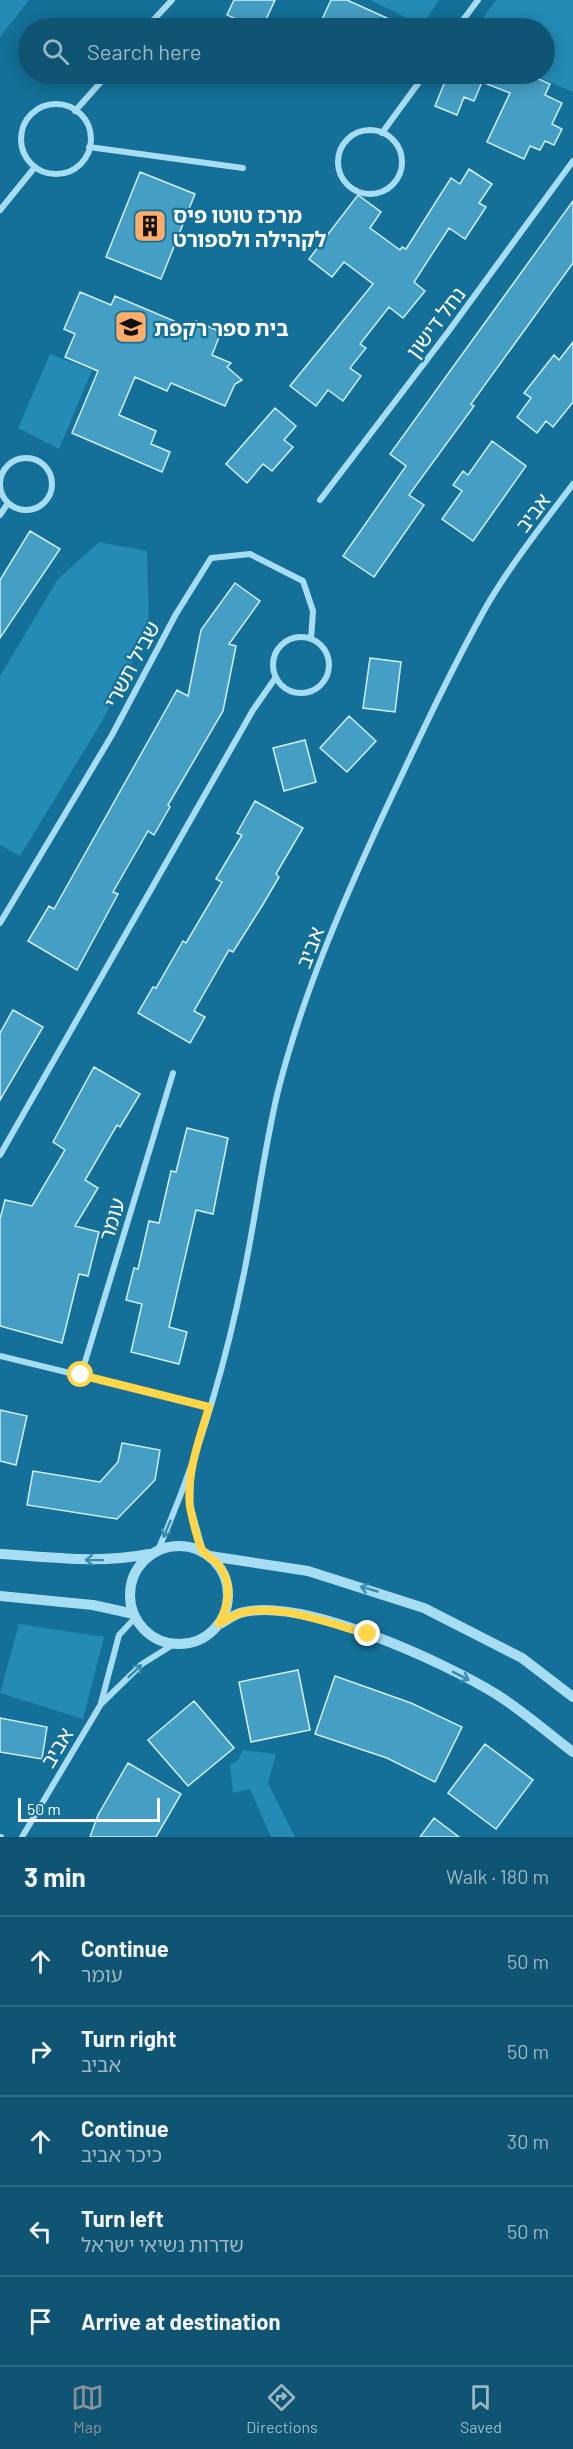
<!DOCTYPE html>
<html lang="en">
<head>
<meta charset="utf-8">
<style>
	:root { --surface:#0f5472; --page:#1d5e7a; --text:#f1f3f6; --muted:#9bb7c4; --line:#2f6a84; --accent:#8c9099 }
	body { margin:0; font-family:Barlow,"Noto Sans Hebrew",sans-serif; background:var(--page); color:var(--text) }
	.scale { position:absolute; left:18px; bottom:15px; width:142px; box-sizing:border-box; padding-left:6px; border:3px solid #fff; border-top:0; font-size:16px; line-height:21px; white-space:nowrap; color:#fff; -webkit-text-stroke:4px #147098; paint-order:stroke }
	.stop { position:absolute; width:18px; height:18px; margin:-14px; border:4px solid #ffd54a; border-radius:50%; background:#fff }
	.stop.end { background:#ffd54a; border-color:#fff; box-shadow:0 2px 6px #0008 }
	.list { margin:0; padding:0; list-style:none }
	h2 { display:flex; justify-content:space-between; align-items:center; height:78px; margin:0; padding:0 24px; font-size:26px }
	h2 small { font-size:20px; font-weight:400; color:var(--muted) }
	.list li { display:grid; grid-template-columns:39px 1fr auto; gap:18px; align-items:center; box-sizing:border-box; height:90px; padding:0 24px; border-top:2px solid var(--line) }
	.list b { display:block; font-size:22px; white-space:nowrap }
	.list p { margin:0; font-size:20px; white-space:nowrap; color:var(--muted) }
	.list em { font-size:20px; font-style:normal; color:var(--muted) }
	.icon { flex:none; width:33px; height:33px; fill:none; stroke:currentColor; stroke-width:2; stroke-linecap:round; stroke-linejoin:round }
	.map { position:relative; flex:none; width:573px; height:1837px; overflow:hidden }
	.search { position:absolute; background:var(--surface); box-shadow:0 3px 15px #0003; left:18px; right:18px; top:18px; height:66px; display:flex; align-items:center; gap:15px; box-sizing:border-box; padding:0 21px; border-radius:33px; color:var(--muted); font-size:22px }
	.sheet { height:528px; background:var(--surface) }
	nav { display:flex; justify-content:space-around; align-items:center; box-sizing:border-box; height:84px; border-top:2px solid var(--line); background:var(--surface); font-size:16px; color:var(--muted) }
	nav a { display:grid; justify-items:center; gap:3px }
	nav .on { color:var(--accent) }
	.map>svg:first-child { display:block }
	.green { fill:#238bb5 }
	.building { fill:#459ec3; stroke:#cff0fd; stroke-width:1.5 }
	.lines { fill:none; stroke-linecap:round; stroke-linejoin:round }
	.minor { stroke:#a7ddf3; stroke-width:6 }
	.tertiary { stroke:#a7ddf3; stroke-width:10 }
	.oneway { stroke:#398baf }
	.route { stroke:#ffd54a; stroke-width:8 }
	.labels { text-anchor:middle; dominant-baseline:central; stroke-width:4.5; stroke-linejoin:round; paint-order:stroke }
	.poi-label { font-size:21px; font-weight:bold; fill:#fff; stroke:#147098; text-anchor:start }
	.street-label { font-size:21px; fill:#fff; stroke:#147098 }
</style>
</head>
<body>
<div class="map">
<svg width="573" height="1837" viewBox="0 0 573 1837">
	<rect width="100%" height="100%" fill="#147098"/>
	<path class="green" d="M0 0H29L0 37Z
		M370 0H439L422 25Z
		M496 0H573V92L531 74H544V28H476Z
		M50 354 92 370 59 449 18 428Z
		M99 542 147 551 149 629 101 723 20 856 0 845V676L58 579Z
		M19 1624 104 1637 83 1719 0 1693Z
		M243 1750 276 1754 268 1783 295 1837H271L250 1789 233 1793 230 1765 238 1760Z"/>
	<path class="building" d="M234 0H275L262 28H256L227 15Z
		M331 0H347L409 28H318Z
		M448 74H528L550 84 545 95 562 103 552 124 562 129 554 145 545 141 540 150 530 146 524 159 487 142 510 93 482 82 474 101 464 97 457 115 435 106Z
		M469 169 492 184 479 203 486 207 465 239 449 228 414 282 425 291 403 318 389 307 360 344 366 348 350 368 361 376 343 401 328 390 316 406 290 386 373 284 344 262 332 277 309 259 358 195 381 212 370 228 400 250 402 247 406 249 451 178 460 184Z
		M140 172 195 194 161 279 106 257Z
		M573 201V263L471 404 474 406 409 495 424 505 374 577 343 556 406 466 390 454Z
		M80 292 111 305 115 296 193 329 196 321 221 332 212 355 231 363 227 367 242 380 235 384 225 406 171 383 167 391 135 377 119 415 156 431 151 444 170 452 162 472 72 433 98 371 65 357 75 334 64 329Z
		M573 342V402L553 427 546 421 537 433 517 417 531 398 524 393 554 355 559 360Z
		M275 408 296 426 284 440 293 447 272 471 263 464 247 483 226 464Z
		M492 441 526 466 473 541 442 519 462 491 453 485 463 471 468 475Z
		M30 531 60 549 0 638V580Z
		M235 583 260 601 229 644 236 646 223 711 168 805 170 807 154 835 148 831 113 892 118 894 77 970 28 941 49 906 54 909 177 690 188 696 201 630Z
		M370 658 401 662 395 712 363 708Z
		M349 716 376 741 347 772 320 748Z
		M305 740 316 782 284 791 273 748Z
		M255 801 303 828 276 874 279 877 262 906 233 952 229 950 194 1011 205 1017 190 1043 138 1013 153 987 156 988 183 941 186 943 222 882 216 879 242 835 237 833Z
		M13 1010 43 1027 0 1100V1033Z
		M94 1067 140 1094 120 1127 117 1125 85 1180 98 1188 75 1226 99 1232 88 1276 79 1274 62 1343 0 1326V1219L5 1200 32 1206 65 1150 53 1142Z
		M187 1128 228 1138 213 1214 196 1210 169 1327 187 1332 179 1364 131 1352 142 1304 126 1300 134 1268 138 1269 149 1221 159 1223 171 1171 176 1172Z
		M0 1410 27 1416 16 1465 0 1461Z
		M122 1443 160 1450 155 1480 117 1519 27 1505 33 1471 100 1482 118 1462Z
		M298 1670 310 1730 251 1742 239 1682Z
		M335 1676 411 1703 462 1727 435 1782 387 1758 315 1734Z
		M194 1701 234 1748 188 1786 148 1740Z
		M0 1718 47 1727 42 1759 0 1752Z
		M485 1744 533 1780 496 1829 448 1793Z
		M128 1763 181 1794 156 1837H90L98 1815Z
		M434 1818 459 1837H420Z"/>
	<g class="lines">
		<path class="minor" d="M146 28 172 0
			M457 28 478 0
			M21 139a35 35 0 1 1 70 0a35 35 0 1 1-70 0Z
			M75 111 108 74
			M338 162a32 32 0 1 1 64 0a32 32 0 1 1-64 0Z
			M382 133 425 74
			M89 147 243 168
			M0 210 35 167
			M0 484a26 26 0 1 1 52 0a26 26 0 1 1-52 0Z
			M320 500 448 332 573 161
			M0 515 8 503
			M273 665a28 28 0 1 1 56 0a28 28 0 1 1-56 0Z
			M0 923 112 735 176 614 211 558 250 554 303 581 313 611 311 639
			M0 1155 253 710 276 677
			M0 1356 209 1407
			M81 1375 173 1073
			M191 1475 190 1505 203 1551
			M158 1550C197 1461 226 1364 245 1268 257 1209 264 1149 278 1091 302 996 342 904 383 815 416 745 448 675 486 607 511 564 543 524 573 484
			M101 1703 119 1635 135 1618
			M0 1837H1
			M22 1837 101 1704 142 1664 174 1644"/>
		<path class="tertiary" d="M130 1595a49 49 0 1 1 98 0a49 49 0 1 1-98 0Z
			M0 1554C50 1557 99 1564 149 1554
			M210 1556 308 1571 424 1608 522 1658 573 1697
			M0 1596 93 1605 134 1614
			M220 1624C227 1620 236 1613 244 1612 305 1598 444 1662 496 1694 523 1711 548 1733 573 1752"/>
	</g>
	<defs><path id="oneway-shaft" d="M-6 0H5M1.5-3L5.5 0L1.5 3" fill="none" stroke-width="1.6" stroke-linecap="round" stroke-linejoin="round" transform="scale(1.5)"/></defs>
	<g class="oneway">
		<use href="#oneway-shaft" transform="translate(167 1529) rotate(113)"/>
		<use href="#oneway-shaft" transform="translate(94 1560) rotate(-179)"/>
		<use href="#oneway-shaft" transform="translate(369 1589) rotate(-164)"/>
		<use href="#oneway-shaft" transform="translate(135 1671) rotate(-43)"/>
		<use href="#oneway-shaft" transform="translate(461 1676) rotate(27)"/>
	</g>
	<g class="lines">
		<path class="route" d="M81 1375 209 1407C200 1438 186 1473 190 1507 192 1516 198 1545 203 1551 207 1557 216 1560 220 1567 233 1585 229 1605 219 1624 227 1620 236 1613 245 1612 281 1604 332 1624 368 1634"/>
	</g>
	<defs>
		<symbol id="building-square" viewBox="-11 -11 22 22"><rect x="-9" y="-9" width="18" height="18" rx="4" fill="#ffac68" stroke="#147098"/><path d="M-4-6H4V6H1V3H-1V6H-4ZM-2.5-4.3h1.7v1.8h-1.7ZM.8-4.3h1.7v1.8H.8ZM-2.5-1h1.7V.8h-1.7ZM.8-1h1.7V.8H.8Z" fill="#111"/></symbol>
		<symbol id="school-square" viewBox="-11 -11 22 22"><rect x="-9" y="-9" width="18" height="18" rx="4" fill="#ffac68" stroke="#147098"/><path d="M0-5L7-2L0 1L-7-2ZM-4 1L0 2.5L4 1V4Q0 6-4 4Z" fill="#111"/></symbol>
	</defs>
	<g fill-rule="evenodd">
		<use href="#building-square" x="131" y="207" width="38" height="38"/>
		<use href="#school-square" x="112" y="308" width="38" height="38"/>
	</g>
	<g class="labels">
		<g class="poi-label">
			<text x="173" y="214">מרכז טוטו פיס<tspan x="173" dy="24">לקהילה ולספורט</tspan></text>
			<text x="154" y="327">בית ספר רקפת</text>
		</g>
		<g class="street-label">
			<text transform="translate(435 322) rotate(-53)">נחל דישון</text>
			<text transform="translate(532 512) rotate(-53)">אביב</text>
			<text transform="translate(131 664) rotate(-62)">שביל תשרי</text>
			<text transform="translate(309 947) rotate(-69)">אביב</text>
			<text transform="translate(111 1219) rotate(-73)">עומר</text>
			<text transform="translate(56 1747) rotate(-59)">אביב</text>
		</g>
	</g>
</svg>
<div class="scale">50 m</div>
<div class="stop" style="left:81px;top:1375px"></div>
<div class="stop end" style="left:368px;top:1634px"></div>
<div class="search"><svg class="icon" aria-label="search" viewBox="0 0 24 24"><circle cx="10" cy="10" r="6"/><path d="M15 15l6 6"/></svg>Search here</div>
</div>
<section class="sheet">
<h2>3 min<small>Walk · 180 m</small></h2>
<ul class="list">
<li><svg class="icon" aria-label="ahead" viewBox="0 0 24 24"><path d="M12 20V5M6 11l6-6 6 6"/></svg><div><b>Continue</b><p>עומר</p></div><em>50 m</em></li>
<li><svg class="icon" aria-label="right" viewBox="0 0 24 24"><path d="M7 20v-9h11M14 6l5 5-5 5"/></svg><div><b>Turn right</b><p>אביב</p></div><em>50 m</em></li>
<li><svg class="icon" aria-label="ahead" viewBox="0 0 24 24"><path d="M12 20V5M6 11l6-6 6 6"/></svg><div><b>Continue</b><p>כיכר אביב</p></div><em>30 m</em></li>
<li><svg class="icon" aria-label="left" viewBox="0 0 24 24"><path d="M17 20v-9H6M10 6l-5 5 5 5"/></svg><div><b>Turn left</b><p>שדרות נשיאי ישראל</p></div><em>50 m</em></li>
<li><svg class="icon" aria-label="arrive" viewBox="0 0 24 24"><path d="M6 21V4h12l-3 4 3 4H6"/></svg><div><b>Arrive at destination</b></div></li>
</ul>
</section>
<nav>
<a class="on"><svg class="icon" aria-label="map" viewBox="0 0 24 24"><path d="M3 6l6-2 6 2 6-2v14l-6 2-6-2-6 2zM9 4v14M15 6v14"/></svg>Map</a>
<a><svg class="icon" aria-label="directions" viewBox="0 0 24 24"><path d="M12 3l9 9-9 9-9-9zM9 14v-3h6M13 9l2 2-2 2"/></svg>Directions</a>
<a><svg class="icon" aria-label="saved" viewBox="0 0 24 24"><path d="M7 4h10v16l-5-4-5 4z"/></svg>Saved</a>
</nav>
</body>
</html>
